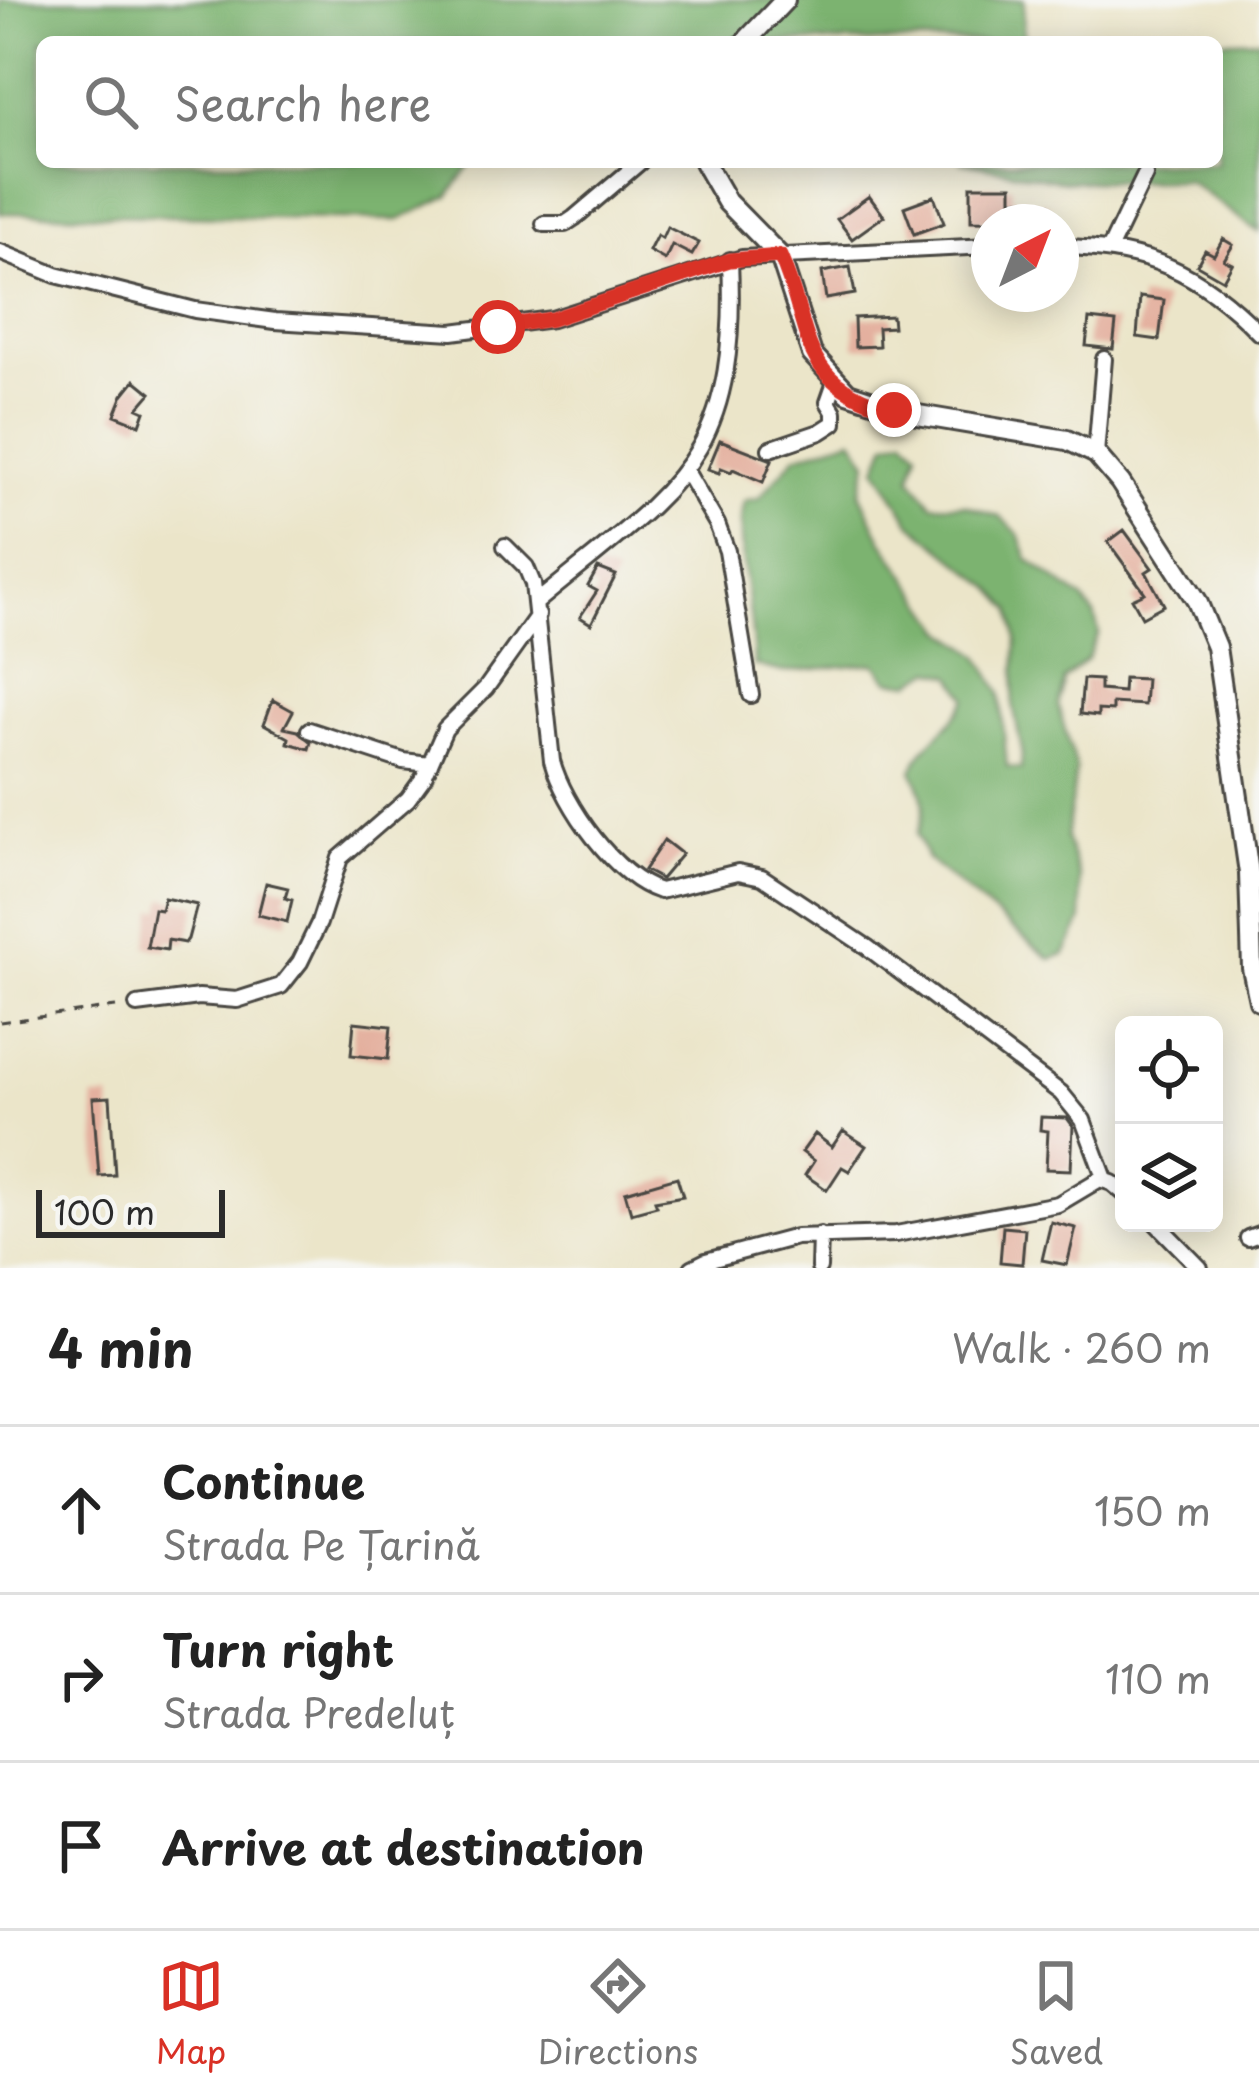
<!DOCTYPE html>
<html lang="en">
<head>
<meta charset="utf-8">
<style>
	:root { --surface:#fff; --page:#f6f6f6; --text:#222; --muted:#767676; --line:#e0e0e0; --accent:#d93025 }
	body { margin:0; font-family:"Playpen Sans",sans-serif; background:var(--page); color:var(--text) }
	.controls { position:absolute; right:36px; bottom:36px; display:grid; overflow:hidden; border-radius:18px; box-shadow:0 6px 30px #0003 }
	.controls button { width:108px; height:108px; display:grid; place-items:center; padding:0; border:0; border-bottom:3px solid var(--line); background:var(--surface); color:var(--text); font:60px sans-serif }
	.compass { position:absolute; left:971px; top:204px; width:108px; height:108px; border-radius:50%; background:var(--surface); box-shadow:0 6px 30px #0003; rotate:42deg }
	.scale { position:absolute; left:36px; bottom:30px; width:189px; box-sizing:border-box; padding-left:12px; border:6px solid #2b2b2b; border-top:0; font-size:33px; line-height:42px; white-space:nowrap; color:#2b2b2b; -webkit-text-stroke:9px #f6f6f2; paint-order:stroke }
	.stop { position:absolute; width:36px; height:36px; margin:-27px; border:9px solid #d93025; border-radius:50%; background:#fff }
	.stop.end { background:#d93025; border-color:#fff; box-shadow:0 3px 12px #0008 }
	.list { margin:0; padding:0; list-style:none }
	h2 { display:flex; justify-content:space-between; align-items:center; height:156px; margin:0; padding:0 48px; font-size:51px }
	h2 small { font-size:39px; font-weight:400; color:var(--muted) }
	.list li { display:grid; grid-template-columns:78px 1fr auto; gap:36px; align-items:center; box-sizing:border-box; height:168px; padding:0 48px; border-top:3px solid var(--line) }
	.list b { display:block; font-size:45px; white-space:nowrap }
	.list p { margin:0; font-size:39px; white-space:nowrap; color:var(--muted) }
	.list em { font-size:39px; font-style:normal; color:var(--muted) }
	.icon { flex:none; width:66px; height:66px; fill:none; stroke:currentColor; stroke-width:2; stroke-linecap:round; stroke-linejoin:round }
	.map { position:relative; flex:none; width:1259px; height:1268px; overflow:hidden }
	.search { position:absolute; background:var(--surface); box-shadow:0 6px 30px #0003; left:36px; right:36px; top:36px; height:132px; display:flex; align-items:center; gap:30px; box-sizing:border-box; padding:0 42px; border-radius:18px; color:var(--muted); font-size:45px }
	.sheet { height:660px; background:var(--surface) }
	nav { display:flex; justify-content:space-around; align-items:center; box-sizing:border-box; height:168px; border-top:3px solid var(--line); background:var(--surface); font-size:33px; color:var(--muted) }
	nav a { display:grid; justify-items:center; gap:6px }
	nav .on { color:var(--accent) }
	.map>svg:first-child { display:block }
	.forest { fill:#7cb370; stroke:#546f4e; stroke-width:3 }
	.building { fill:#e4b09f }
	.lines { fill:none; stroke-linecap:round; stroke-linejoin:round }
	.minor-casing { stroke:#484743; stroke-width:20 }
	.major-casing { stroke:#484743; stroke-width:24 }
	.path { stroke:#484743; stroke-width:3; stroke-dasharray:9 9; stroke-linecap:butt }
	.minor { stroke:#fff; stroke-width:14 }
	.major { stroke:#fff; stroke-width:18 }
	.route { stroke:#d93025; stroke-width:15 }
</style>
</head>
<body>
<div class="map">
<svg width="1259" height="1268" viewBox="0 0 1259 1268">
	<rect width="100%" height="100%" fill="#f6f6f2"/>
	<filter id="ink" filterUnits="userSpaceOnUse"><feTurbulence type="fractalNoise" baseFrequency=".00833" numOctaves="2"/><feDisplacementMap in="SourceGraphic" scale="24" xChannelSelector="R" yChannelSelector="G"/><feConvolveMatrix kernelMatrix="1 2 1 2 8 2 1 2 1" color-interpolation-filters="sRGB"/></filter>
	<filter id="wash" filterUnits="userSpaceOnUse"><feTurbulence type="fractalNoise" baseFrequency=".004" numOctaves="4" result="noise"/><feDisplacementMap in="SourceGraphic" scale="48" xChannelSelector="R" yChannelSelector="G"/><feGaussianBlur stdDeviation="2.7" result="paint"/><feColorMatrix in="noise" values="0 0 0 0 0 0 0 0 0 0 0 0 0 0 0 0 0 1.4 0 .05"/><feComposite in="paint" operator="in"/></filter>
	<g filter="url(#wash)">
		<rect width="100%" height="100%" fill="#ebe5c9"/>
		<path class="forest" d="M0 0H1024L1023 42H42V162H473L448 196 399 220 0 213Z
			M1259 39V232L1188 181H1062L960 162H1217V42H1184Z
			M905 437 918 451 911 477 932 504 966 505 1000 517 1019 534 1028 559 1082 599 1094 614 1099 633 1087 659 1064 679 1058 706 1076 768 1066 838 1079 876 1082 921 1065 954 1050 959 927 859 917 834C928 808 925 794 912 770 928 735 949 733 967 698L953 676 932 670 911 683 889 680 875 663 784 672 754 665C755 617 733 540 744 501L759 498 796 456 853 438 868 462 860 493 882 540 944 630 979 655 1000 692 1007 767 1021 769 1022 750 1013 705 1017 640 1012 610 992 588 912 524 877 468 887 443Z"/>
		<g id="blocks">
			<path class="building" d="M971 186H1012V199L1049 204 1047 222 971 221Z
				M869 196 884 216 852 239 837 219Z
				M934 196 944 223 914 234 904 207Z
				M667 227 699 243 692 255 672 245 665 260 649 251 657 235 662 238Z
				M1223 239 1233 245 1224 260 1232 264 1223 280 1197 265 1205 250 1214 255Z
				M850 267 855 294 826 299 822 272Z
				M1140 297 1164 300 1159 340 1137 337Z
				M892 316 893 327 878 328 879 346 855 347 854 318Z
				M1089 319 1116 322 1113 349 1086 346Z
				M135 380 151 393 138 408 145 411 140 425 115 415 123 395Z
				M720 440 772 460 763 482 733 469 731 472 721 468 719 473 708 469Z
				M1124 530 1152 568 1146 572 1164 605 1142 617 1132 599 1145 593 1108 542Z
				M598 568 616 575 591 624 580 617 597 591 588 586Z
				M1124 678 1146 679 1144 705 1112 703V711L1098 710V716L1080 714 1083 679 1100 680V690L1123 692Z
				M273 700 293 711 284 728 298 731 311 742 309 749 288 743 289 738 264 724Z
				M664 840 682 854 661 879 644 870Z
				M266 883 288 888 285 898 292 900 287 922 258 915Z
				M164 898 197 905 188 939 185 943 168 940 167 950 147 947 154 909 161 910Z
				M354 1022 391 1026 388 1059 351 1055Z
				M110 1097 115 1175 99 1176 93 1098Z
				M1041 1117 1067 1118 1073 1126 1071 1170 1046 1169 1048 1131 1040 1130Z
				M843 1131 866 1146 849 1171 842 1167 827 1190 805 1175 814 1161 802 1152 815 1134 832 1147Z
				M677 1177 683 1196 655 1201 657 1206 631 1213 625 1192Z
				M1051 1222 1076 1228 1067 1265 1042 1260Z
				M1003 1227 1025 1229 1022 1264 1000 1262Z"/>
		</g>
	</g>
	<g filter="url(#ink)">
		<use href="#blocks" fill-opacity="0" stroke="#484743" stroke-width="3"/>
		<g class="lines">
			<defs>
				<path id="minor" d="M544 224H565L574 218 640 162
					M1061 247C1147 248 1199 271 1259 333
					M1110 248 1145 175
					M0 252 56 275 195 310 275 321 452 332 552 319 742 258 989 246
					M770 449 820 432 834 423V412L828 402 835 382
					M1096 454 1104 359
					M686 471 717 524 727 551 751 695
					M505 546 526 567 533 584 552 761C564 805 615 877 660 891L738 872 762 877 867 947 1061 1093 1083 1120 1105 1179
					M537 602C678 485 739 462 730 260
					M309 730 403 761 430 764
					M137 1005 199 997 237 1000 281 986 300 962 319 923 340 858 408 799 424 777 445 729 486 688 538 615
					M1156 1223 1200 1268
					M1248 1238 1259 1234
					M692 1268 706 1261 796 1237 896 1234 1058 1204 1100 1179 1112 1183 1124 1193
					M819 1268 820 1235"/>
				<path id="major" d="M745 42 785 0
					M704 162 727 202 780 256 812 354 848 393 912 414 1067 440 1096 454 1120 482 1197 601 1216 647 1249 873 1252 968 1259 1001"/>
			</defs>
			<use href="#minor" class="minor-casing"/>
			<use href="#major" class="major-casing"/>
			<path class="path" d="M0 1022 123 1006"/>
			<use href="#minor" class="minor"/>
			<use href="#major" class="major"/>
		</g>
	</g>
	<g class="lines" filter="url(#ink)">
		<path class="route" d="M498 327 552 319 730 260 780 256C814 331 794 383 894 410"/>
	</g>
</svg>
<div class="controls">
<button><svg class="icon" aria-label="locate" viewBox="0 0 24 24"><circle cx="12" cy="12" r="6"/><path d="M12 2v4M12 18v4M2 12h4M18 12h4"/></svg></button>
<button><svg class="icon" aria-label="layers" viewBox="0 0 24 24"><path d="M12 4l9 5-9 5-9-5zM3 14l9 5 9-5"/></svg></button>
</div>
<svg class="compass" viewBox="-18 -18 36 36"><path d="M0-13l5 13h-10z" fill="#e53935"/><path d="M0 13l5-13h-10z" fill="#767676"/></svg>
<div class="scale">100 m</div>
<div class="stop" style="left:498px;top:327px"></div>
<div class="stop end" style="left:894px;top:410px"></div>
<div class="search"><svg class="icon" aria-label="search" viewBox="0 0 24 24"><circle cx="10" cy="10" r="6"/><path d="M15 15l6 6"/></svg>Search here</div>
</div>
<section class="sheet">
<h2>4 min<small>Walk · 260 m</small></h2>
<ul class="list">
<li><svg class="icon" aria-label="ahead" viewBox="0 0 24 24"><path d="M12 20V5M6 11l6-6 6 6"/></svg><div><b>Continue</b><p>Strada Pe Țarină</p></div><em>150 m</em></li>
<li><svg class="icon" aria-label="right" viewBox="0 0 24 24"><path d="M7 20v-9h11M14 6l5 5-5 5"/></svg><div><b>Turn right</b><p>Strada Predeluț</p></div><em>110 m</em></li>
<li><svg class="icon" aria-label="arrive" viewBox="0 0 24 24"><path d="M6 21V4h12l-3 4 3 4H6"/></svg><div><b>Arrive at destination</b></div></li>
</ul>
</section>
<nav>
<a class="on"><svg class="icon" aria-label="map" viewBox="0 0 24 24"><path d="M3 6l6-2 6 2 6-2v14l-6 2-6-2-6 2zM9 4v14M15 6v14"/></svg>Map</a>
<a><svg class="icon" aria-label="directions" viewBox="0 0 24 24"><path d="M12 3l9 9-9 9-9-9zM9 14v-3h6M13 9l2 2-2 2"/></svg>Directions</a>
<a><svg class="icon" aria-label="saved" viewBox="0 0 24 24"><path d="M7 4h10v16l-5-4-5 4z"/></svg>Saved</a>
</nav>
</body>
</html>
